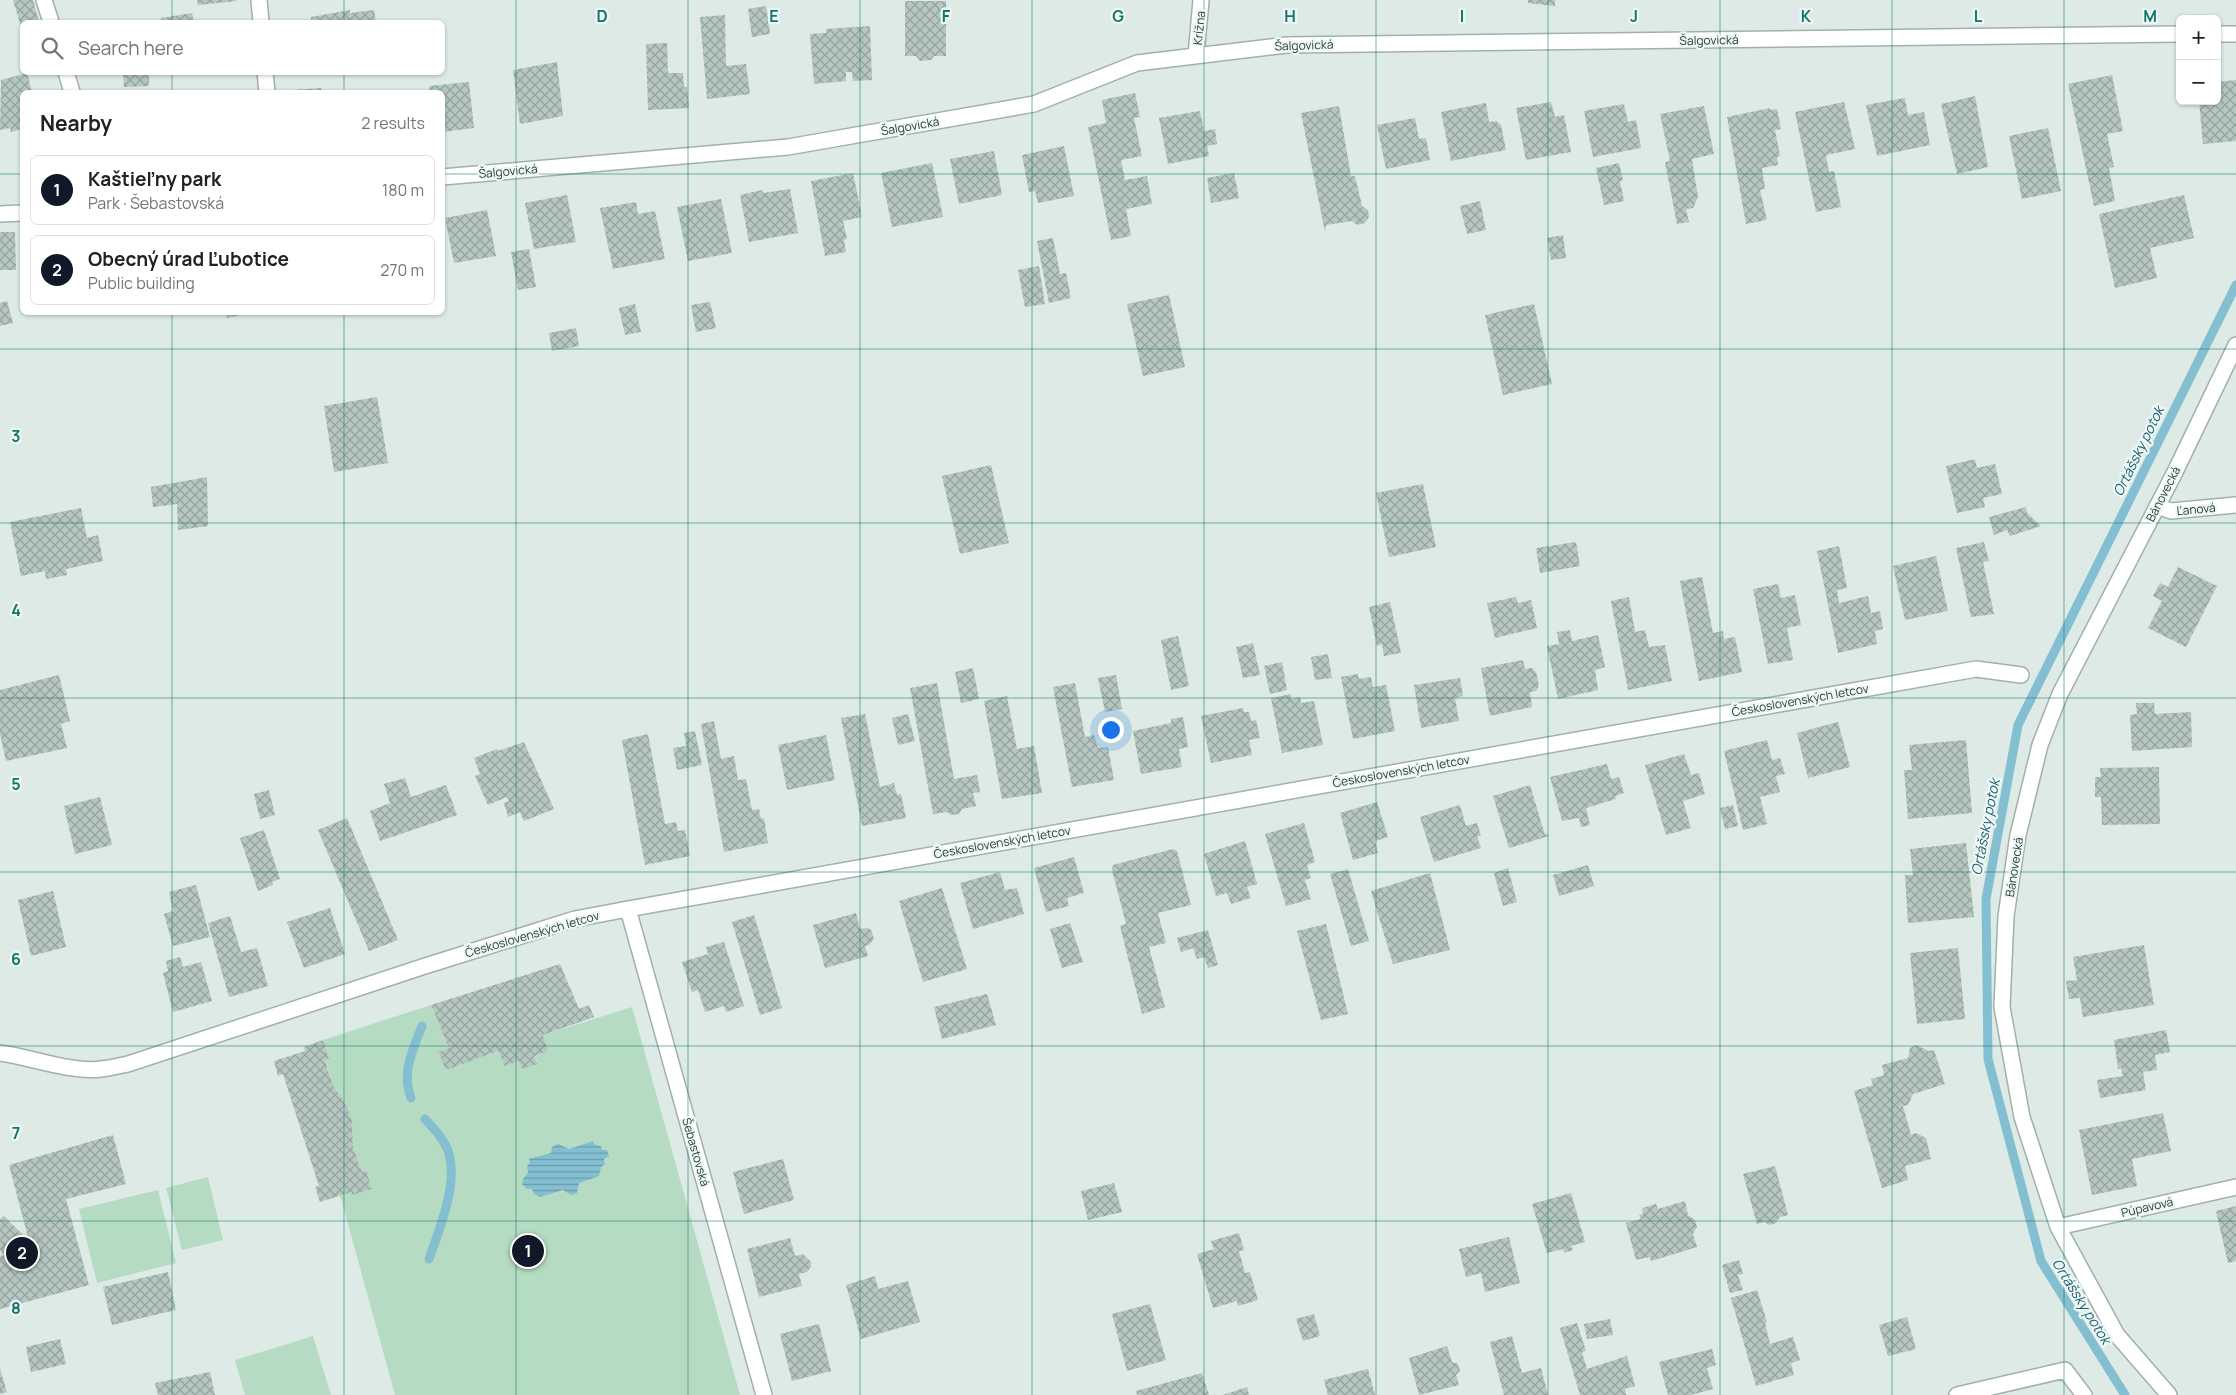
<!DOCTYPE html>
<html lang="en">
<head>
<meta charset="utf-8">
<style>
	:root { --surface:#fff; --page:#f6f6f6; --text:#202124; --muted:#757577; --line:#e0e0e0; --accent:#111827 }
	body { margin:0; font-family:Manrope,sans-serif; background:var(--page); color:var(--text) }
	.controls { position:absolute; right:15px; top:15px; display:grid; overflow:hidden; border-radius:8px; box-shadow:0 1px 4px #0004 }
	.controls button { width:45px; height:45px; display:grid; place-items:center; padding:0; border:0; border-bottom:1px solid var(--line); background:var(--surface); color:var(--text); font:25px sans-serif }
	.you { position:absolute; left:1110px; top:729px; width:18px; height:18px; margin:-12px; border:4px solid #fff; border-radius:50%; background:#1a73e8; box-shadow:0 0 0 8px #1a73e833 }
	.badge { display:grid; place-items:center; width:32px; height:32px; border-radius:50%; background:var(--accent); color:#fff; font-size:16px; font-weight:700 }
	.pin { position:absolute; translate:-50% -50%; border:2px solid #fff; box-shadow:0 1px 5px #0006 }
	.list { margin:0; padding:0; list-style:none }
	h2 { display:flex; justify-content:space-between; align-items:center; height:65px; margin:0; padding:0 20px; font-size:21px }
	h2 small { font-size:16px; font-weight:400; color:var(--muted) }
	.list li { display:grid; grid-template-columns:32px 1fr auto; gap:15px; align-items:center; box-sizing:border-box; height:70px; margin:0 10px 10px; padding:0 10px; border:1px solid var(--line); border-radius:8px }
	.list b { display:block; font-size:19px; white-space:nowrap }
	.list p { margin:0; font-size:16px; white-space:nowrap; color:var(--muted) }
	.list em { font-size:16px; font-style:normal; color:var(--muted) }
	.icon { flex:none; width:28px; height:28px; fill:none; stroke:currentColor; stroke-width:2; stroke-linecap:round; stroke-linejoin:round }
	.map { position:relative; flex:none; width:2236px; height:1395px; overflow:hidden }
	.search { position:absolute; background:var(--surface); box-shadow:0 1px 4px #0004; left:20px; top:20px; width:425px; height:55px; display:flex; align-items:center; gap:12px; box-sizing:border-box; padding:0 18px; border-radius:8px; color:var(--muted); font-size:19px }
	.panel { position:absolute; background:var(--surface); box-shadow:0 1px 4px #0004; left:20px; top:90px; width:425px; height:225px; border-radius:8px }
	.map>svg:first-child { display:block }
	.green { fill:#b5dcc3 }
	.water { fill:url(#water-rules) }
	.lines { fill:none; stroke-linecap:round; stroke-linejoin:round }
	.stream { stroke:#83bed1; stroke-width:9 }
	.building { fill:url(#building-cross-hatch) }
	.street-casing { stroke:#a0b1ad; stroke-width:18 }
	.street { stroke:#fff; stroke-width:15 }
	.grid { fill:none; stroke:#0f766e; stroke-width:1; stroke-opacity:0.55 }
	.labels { text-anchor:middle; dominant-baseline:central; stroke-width:4.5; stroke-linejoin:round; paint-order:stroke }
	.street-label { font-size:12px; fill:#1f3935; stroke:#eef7f3 }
	.water-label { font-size:14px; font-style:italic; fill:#195e76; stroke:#eef7f3 }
	.grid-label { font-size:16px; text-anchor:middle; font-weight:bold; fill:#0f766e; stroke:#eef7f3; stroke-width:4.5; stroke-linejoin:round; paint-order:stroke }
</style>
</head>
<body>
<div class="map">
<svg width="2236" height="1395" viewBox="0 0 2236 1395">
	<defs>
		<pattern id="water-rules" width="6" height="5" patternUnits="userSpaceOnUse" patternTransform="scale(1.25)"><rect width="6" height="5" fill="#83bed1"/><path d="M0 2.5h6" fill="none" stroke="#6b9baa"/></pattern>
		<pattern id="building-cross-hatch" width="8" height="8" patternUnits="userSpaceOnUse" patternTransform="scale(1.25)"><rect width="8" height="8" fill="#b6c7c2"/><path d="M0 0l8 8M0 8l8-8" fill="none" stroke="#93a39e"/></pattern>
	</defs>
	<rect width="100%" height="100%" fill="#ddeae5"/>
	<path class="green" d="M431 1005 449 1048 438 1052 446 1070 498 1051 505 1066 519 1061 522 1069 537 1063 534 1056 548 1051 543 1035 632 1007 740 1395H395L340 1195 351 1192 353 1195 372 1189 366 1170 362 1172 353 1147 352 1121 347 1107 333 1085 325 1060 329 1059 323 1040Z
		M208 1177 223 1240 182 1250 166 1188Z
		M158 1190 176 1263 97 1283 79 1209Z
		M313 1336 331 1395H245L235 1360Z"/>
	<path class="water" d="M593 1141 595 1145 601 1146 602 1150H607L609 1156 604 1159 605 1164 601 1167 599 1176 579 1183 577 1193 571 1195 563 1190 540 1197 534 1194 532 1189H527L522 1184 523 1179 528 1173 527 1166 530 1163 529 1159 551 1153 552 1147 558 1144 569 1149Z"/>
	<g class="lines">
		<path class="stream" d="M411 1098C401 1072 413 1050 422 1026
			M425 1119C434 1129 445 1140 449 1154 458 1185 439 1230 429 1259
			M2125 1395 2041 1261 1988 1059 1986 899 2018 725 2236 285"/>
	</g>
	<path class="building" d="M13 0H33L39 22H22V30Z
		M197 0H236V1L198 5Z
		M1528 0H1555V6L1528 3Z
		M905 1H946V56H934L931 60 920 61 916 56H905Z
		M766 6 770 34 752 37 748 9Z
		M350 10V13L374 10 376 22H311V17Z
		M192 13 194 22H161V18Z
		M725 15 726 66 746 64 750 94 707 99 700 17Z
		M870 26 872 80 853 81 852 72H846V81L814 84 810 34 826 33V29Z
		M667 43 668 73H683L684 87H687L689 108 648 110 646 44Z
		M557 62 563 116 520 124 513 70Z
		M123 72H149V86L124 87Z
		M27 73 32 92H22V129L11 132 10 128 0 130 1 80Z
		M2112 75 2123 131 2107 134 2114 167 2109 168 2115 201 2094 206 2068 84Z
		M2236 80V141L2203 144 2199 101H2217V82Z
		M469 82 474 128 442 132V92H430L429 86Z
		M321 88 322 92H293V90Z
		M1135 93 1140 117 1134 118 1142 156 1121 160 1125 180 1147 176 1152 204 1126 209 1131 236 1111 240 1088 127 1106 123 1102 100Z
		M1975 96 1988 167 1957 174 1941 104Z
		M1905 98 1908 115 1924 112 1930 145 1877 156 1866 105Z
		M1551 102 1555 117 1564 115 1571 152 1526 160 1516 108Z
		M1844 102 1855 149 1826 155 1829 172 1834 171 1841 207 1816 212 1795 112Z
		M1486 103 1489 122 1496 121 1501 125 1506 150 1451 161 1441 112Z
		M1624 104 1628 122 1636 120 1641 148 1593 157 1584 111Z
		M1339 106 1351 176H1355L1362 206 1368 210 1369 217 1365 223 1357 225 1352 221 1326 225 1325 232 1301 113Z
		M1704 106 1714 154 1692 159 1698 197 1693 208 1686 209 1689 222 1677 224 1665 162 1670 161 1660 114Z
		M1770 108V110L1777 109 1781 129 1775 130 1780 156 1777 157 1778 165 1762 168 1765 189 1760 190 1767 220 1746 224 1727 117Z
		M1200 111 1204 131 1215 129 1217 144 1207 146 1209 156 1168 164 1159 118Z
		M1415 118 1419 139 1426 138 1430 160 1386 169 1377 125Z
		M2048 128 2061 191 2022 199 2009 136Z
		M1064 146 1074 196 1038 203 1035 191 1029 192 1022 155Z
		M994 151 1002 195 959 204 950 159Z
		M932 163 943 217 892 227 881 173Z
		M1619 163 1623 180 1620 181 1624 201 1604 205 1596 168Z
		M853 173 862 217 843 221 847 239 844 240 846 252 825 256 811 181Z
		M1234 173 1239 198 1211 203 1207 178Z
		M790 189 798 233 749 242 740 195 762 190 763 193Z
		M567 195 576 242 534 249 525 203Z
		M2184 195 2194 238 2150 248 2157 278 2115 288 2099 214Z
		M721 199 732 253 688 261 677 207Z
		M1480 201 1486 230 1467 234 1460 206Z
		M636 202 638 214 655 211 665 259 613 269 600 208Z
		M487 210 496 256 454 263 445 218Z
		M0 232H15L16 270H0Z
		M1563 235 1566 258 1551 260 1547 238Z
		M1053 238 1060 274 1066 273 1071 298 1049 303 1037 241Z
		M529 249 536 287 518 290 511 252Z
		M1039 266 1045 304 1025 307 1018 270Z
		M1169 295 1185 367 1143 376 1127 304Z
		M7 301 13 323 0 326V303Z
		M710 302 716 328 696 332 691 305Z
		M635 304 641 332 625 335 619 308Z
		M1534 304 1552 384 1503 395 1485 315Z
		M226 312H249V313L227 318Z
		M576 328 579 346 552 351 549 333Z
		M377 397 388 463 334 472 324 406Z
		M1975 459 1977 468 1995 464 2002 494 1983 498 1985 507 1957 513 1946 466Z
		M991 465 1009 543 960 554 942 476Z
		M207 477 208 526 178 530 177 504 153 507 151 487Z
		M1423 484 1436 547 1389 557 1376 493Z
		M2026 507 2027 513 2041 526 2010 536 2007 530 1994 535 1989 517Z
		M81 508 87 538 98 535 103 561 66 569 67 575 46 579 45 571 21 576 10 522Z
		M1576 542 1580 566 1540 573 1536 548Z
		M1984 542 1989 561 1983 562 1994 614 1971 617 1956 548Z
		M1839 546 1847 588 1837 590 1839 603 1868 596 1871 613 1880 611 1883 629 1875 631 1877 644 1838 653 1817 551Z
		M1936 556 1948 611 1905 620 1893 566Z
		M2178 567 2217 586 2186 647 2148 628 2162 601 2153 596 2160 583 2168 587Z
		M1702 577 1713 633 1723 631 1724 639 1735 637 1742 672 1699 681 1680 581Z
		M1778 584 1781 598 1795 595 1801 625 1787 628 1793 660 1768 664 1753 589Z
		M1516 597 1518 603 1531 600 1537 628 1495 638 1487 603Z
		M1629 597 1635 632 1645 630 1649 647 1665 645 1672 681 1628 690 1611 601Z
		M1390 602 1401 653 1384 656 1382 644 1377 646 1369 607Z
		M1570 630 1572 641 1598 635 1605 667 1595 670 1598 690 1558 699 1547 646 1559 644 1557 632Z
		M1178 636 1189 686 1171 690 1161 640Z
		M1253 643 1260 675 1243 678 1236 647Z
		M1328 654 1332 678 1315 680 1311 657Z
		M1523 660 1525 669 1532 668 1536 672 1539 685 1536 691 1530 692 1532 707 1490 716 1481 668Z
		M1282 662 1287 690 1270 694 1264 666Z
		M973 668 979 699 961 703 955 672Z
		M1358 674 1359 679 1371 677 1373 687 1386 685 1395 731 1353 739 1341 677Z
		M59 675 70 721 61 724 67 748 6 761 0 734V690Z
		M1116 675 1122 709 1105 712 1098 678Z
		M1460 678 1463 696 1455 698 1459 721 1421 728 1414 685Z
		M937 683 954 779 977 775 980 792 973 793 976 806 962 809 959 814 951 815 947 812 933 814 910 688Z
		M1075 683 1085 737 1094 735 1098 748 1108 747 1114 780 1072 787 1053 687Z
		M1291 694V699L1300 697 1301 703 1314 701 1323 745 1282 753 1271 698Z
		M1007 696 1017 749 1034 746 1042 793 1002 799 984 701Z
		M2136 703H2154L2155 714 2191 712 2192 747 2132 751 2130 715 2137 714Z
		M1243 708 1244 712H1249L1251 721 1256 720 1260 738 1249 740 1252 755 1211 763 1201 716Z
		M865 714 880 787 894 783 897 795 901 794 906 818 862 826 841 718Z
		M908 714 915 741 898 745 892 718Z
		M1183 717 1188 747 1179 749 1182 767 1141 774 1133 731 1171 723V719Z
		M714 721 721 759 734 756 738 780 746 779 752 810 759 809 761 819 764 818 768 843 724 852 701 724Z
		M1838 722 1850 767 1808 778 1797 733Z
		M695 731 702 765 677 770 673 748 686 746 684 733Z
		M648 734 665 824 676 822 678 831 685 830 690 856 645 865 622 740Z
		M826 735 835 780 787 790 778 745Z
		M1767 740 1772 760 1780 758 1785 774 1776 776 1780 792 1760 797 1767 824 1743 830 1724 751Z
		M1966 740 1972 813 1908 819 1904 770H1912L1909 745Z
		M524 742 554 809 524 821 520 812 508 817 504 803 509 801 507 797 488 805 475 776 480 774 474 758 497 749 498 751Z
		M1684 754 1691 775 1699 773 1705 794 1683 801 1691 828 1666 835 1645 765Z
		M1607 764 1611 779 1619 777 1624 793 1615 796 1616 799 1586 808 1590 825 1581 827 1579 818 1562 821 1550 777Z
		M2159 767 2160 824 2102 825 2101 797H2095V777H2101L2100 768Z
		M405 778 411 797 446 785 457 815 380 841 370 811 390 803 384 784Z
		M1530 785 1545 835 1548 834 1549 836 1509 848 1493 796Z
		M269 790 275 815 260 819 254 794Z
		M100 797 112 845 75 854 64 806Z
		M1377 802 1388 837 1375 841 1378 853 1353 860 1340 813Z
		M1460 805 1466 826 1477 823 1481 836H1477L1481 848 1434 862 1420 817Z
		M1733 805 1738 826 1725 829 1720 808Z
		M347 818 398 940 369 951 318 830Z
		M1304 823 1315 862 1307 865 1311 878 1305 880 1311 899 1286 906 1265 834Z
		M264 830 280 879 272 882 273 885 258 891 240 838Z
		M1245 841 1257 884 1247 887 1251 898 1231 904 1227 893 1216 896 1204 854Z
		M1966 843 1974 917 1908 923 1905 875H1913L1910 849Z
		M1173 849 1177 851 1191 905 1158 913 1166 943 1149 947 1165 1007 1142 1014 1120 926 1126 924 1112 870 1113 865Z
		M1074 857 1084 893 1067 898 1069 906 1046 912 1034 868Z
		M1588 865 1594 886 1559 896 1553 875Z
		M1508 868 1517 902 1503 906 1494 873Z
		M1348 869 1369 941 1351 946 1330 874Z
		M1000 872 1005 890 1017 888 1024 914 973 929 960 883Z
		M1430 873 1450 950 1393 964 1371 891Z
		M196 885 210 937 173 946 164 914 173 911 169 892Z
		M942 888 967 969 923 982 899 901Z
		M53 891 66 947 31 956 18 900Z
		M330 908 345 954 304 968 287 922Z
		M856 913 860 929 867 928 871 930 874 939 869 945 865 946 868 956 825 968 813 925Z
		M754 915 782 1008 760 1015 732 922Z
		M230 916 241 952 257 948 268 986 229 997 208 923Z
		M1070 923 1083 962 1062 968 1050 929Z
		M1326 924 1348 1014 1321 1020 1297 931Z
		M1208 930 1218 965 1208 968 1204 957 1197 959 1193 948 1181 952 1177 938Z
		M724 942 744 1006 726 1012 724 1006 705 1012 698 990 692 992 682 962 708 954 706 947Z
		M2144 945 2154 1005 2083 1017 2080 998 2069 999 2066 981 2077 980 2073 957Z
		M1958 948 1965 1019 1917 1024 1910 953Z
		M180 957 183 967 201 962 212 1001 173 1012 163 973 168 971 166 961Z
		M560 964 579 1009 589 1005 594 1017 543 1035 548 1051 534 1056 537 1064 522 1069 519 1061 505 1066 498 1051 446 1070 438 1052 449 1048 431 1005Z
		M987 994 996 1025 942 1039 934 1007Z
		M2166 1030 2170 1052 2155 1055 2157 1070 2143 1072 2146 1090 2100 1098 2097 1080 2123 1076 2121 1068 2118 1069 2114 1040Z
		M323 1040 329 1059 325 1060 328 1071 333 1085 347 1107 352 1121 353 1147 362 1172 366 1170 372 1189 353 1195 351 1192 320 1202 315 1187 319 1186 283 1074 278 1076 274 1061 305 1051 304 1047Z
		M1916 1045 1929 1051 1934 1050 1945 1084 1913 1094 1908 1105 1903 1106 1911 1135 1916 1133 1926 1138 1931 1159 1905 1166 1908 1180 1882 1188 1854 1091 1873 1085 1871 1079 1884 1075 1882 1065 1908 1058 1910 1048Z
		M2163 1113 2171 1151 2132 1159 2137 1186 2092 1195 2079 1130Z
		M113 1135 126 1184 66 1199 89 1285 0 1309V1256L5 1255 0 1250V1220L4 1216 29 1241 9 1165Z
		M783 1159 794 1200 744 1214 733 1172Z
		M1775 1166 1788 1215 1780 1217 1776 1223 1770 1225 1764 1222 1757 1224 1743 1174Z
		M1114 1183 1122 1212 1088 1220 1081 1191Z
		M1571 1193 1585 1242 1571 1246 1573 1250 1564 1253 1563 1249 1547 1253 1532 1204Z
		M1685 1201 1688 1215 1695 1220 1697 1227 1693 1234 1697 1247 1651 1261 1650 1257 1636 1260 1626 1223 1641 1219 1639 1215 1643 1214 1642 1208 1656 1204 1658 1209Z
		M2236 1206V1261L2228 1263 2216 1211Z
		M1239 1233 1244 1250 1239 1251 1245 1273 1250 1272 1258 1300 1238 1306 1237 1301 1213 1308 1197 1254 1214 1249 1211 1241Z
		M1509 1237 1520 1283 1485 1292 1481 1273 1466 1277 1459 1249Z
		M790 1238 795 1256 803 1254 811 1262V1267L807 1272 799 1274 802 1286 759 1297 747 1249Z
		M1739 1260 1743 1274 1738 1275 1743 1290 1730 1293 1722 1265Z
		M168 1272 176 1310 112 1325 103 1287Z
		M875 1276 878 1289 908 1281 920 1322 861 1339 846 1285Z
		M1757 1290 1767 1322 1765 1323 1770 1344 1793 1337 1800 1360 1791 1363 1794 1375 1756 1386 1731 1298Z
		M1150 1304 1166 1360 1127 1371 1112 1314Z
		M1314 1314 1320 1336 1303 1341 1296 1319Z
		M1907 1317 1916 1349 1888 1356 1879 1325Z
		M1610 1319 1613 1335 1587 1339 1584 1324Z
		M1577 1323 1586 1351 1582 1352 1587 1369 1627 1356 1635 1386 1625 1389 1626 1395H1580L1560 1328Z
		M819 1324 831 1371 792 1381 780 1334Z
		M1512 1336 1522 1373 1541 1368 1548 1395H1504L1490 1342Z
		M60 1339 66 1364 31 1372 26 1347Z
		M1447 1346 1452 1362 1458 1364 1460 1371 1456 1375 1459 1385 1419 1395 1409 1358Z
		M1712 1349 1716 1365 1707 1368 1713 1389 1691 1395H1668L1659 1362Z
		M0 1369 7 1392 0 1394Z
		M1368 1369 1375 1395H1328L1324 1380Z
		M210 1372 215 1395H158L155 1383Z
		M1202 1373 1209 1395H1137L1136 1391Z
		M1247 1387 1249 1395H1223Z"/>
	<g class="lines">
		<defs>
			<path id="street" d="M44 0 51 22
				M259 0 261 22
				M2217 34H2236
				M1196 56 1201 0
				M66 72 72 92
				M265 72 267 92
				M442 177 788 147 1034 104 1137 63 1287 45 2180 34
				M0 214 22 213
				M2157 506 2171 511 2236 505
				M628 909 764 1395
				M0 1053C30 1057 72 1073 101 1069 110 1068 119 1066 128 1064L422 967 575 919 628 909 1976 669 2021 675
				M2058 1227 2236 1187
				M1957 1395 2065 1370 2084 1395
				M2169 1395 2117 1335 2058 1227 2022 1117 2002 1007 2006 916 2018 835 2040 745 2060 694 2175 472 2236 345"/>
		</defs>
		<use href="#street" class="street-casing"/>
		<use href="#street" class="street"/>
	</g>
	<path class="grid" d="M172 0V22M344 0V22M516 0V1395M688 0V1395M860 0V1395M1032 0V1395M1204 0V1395M1376 0V1395M1548 0V1395M1720 0V1395M1892 0V1395M2064 0V1395M172 72V92M344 72V92M0 174H22M442 174H2236M172 312V1395M344 312V1395M0 349H2236M0 523H2236M0 698H2236M0 872H2236M0 1046H2236M0 1221H2236"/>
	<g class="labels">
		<g class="street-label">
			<text transform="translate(1199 28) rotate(-84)">Krížna</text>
			<text transform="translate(1709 40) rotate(-1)">Šalgovická</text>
			<text transform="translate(1304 45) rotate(-2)">Šalgovická</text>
			<text transform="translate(910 126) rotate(-10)">Šalgovická</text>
			<text transform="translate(508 171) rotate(-5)">Šalgovická</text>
			<text transform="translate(2163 494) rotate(-63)">Bánovecká</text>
			<text transform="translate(2196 509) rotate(-5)">Ľanová</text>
			<text transform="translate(1800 700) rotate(-10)">Československých letcov</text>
			<text transform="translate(1401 771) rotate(-10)">Československých letcov</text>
			<text transform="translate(1002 842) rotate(-10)">Československých letcov</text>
			<text transform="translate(2014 867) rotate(-81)">Bánovecká</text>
			<text transform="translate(532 934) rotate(-16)">Československých letcov</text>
			<text transform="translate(696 1152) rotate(74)">Šebastovská</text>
			<text transform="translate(2147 1207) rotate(-13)">Púpavová</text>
		</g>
		<g class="water-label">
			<text transform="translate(2138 451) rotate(-64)">Ortášsky potok</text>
			<text transform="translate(1985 827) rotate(-79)">Ortášsky potok</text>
			<text transform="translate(2082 1301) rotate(58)">Ortášsky potok</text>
		</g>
	</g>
	<g class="grid-label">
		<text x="602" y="22">D</text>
		<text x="774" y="22">E</text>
		<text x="946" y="22">F</text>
		<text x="1118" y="22">G</text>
		<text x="1290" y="22">H</text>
		<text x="1462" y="22">I</text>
		<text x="1634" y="22">J</text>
		<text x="1806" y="22">K</text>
		<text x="1978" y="22">L</text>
		<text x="2150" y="22">M</text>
		<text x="16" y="442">3</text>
		<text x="16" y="616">4</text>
		<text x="16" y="790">5</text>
		<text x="16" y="965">6</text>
		<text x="16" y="1139">7</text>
		<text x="16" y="1314">8</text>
	</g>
</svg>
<div class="controls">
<button>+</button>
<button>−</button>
</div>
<div class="you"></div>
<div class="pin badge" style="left:528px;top:1251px">1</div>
<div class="pin badge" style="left:22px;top:1253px">2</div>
<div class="search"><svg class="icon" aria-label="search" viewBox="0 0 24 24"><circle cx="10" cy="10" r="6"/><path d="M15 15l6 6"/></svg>Search here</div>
<section class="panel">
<h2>Nearby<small>2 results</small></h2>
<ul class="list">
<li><span class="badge">1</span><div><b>Kaštieľny park</b><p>Park · Šebastovská</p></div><em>180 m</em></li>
<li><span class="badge">2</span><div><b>Obecný úrad Ľubotice</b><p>Public building</p></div><em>270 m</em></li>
</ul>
</section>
</div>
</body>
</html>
